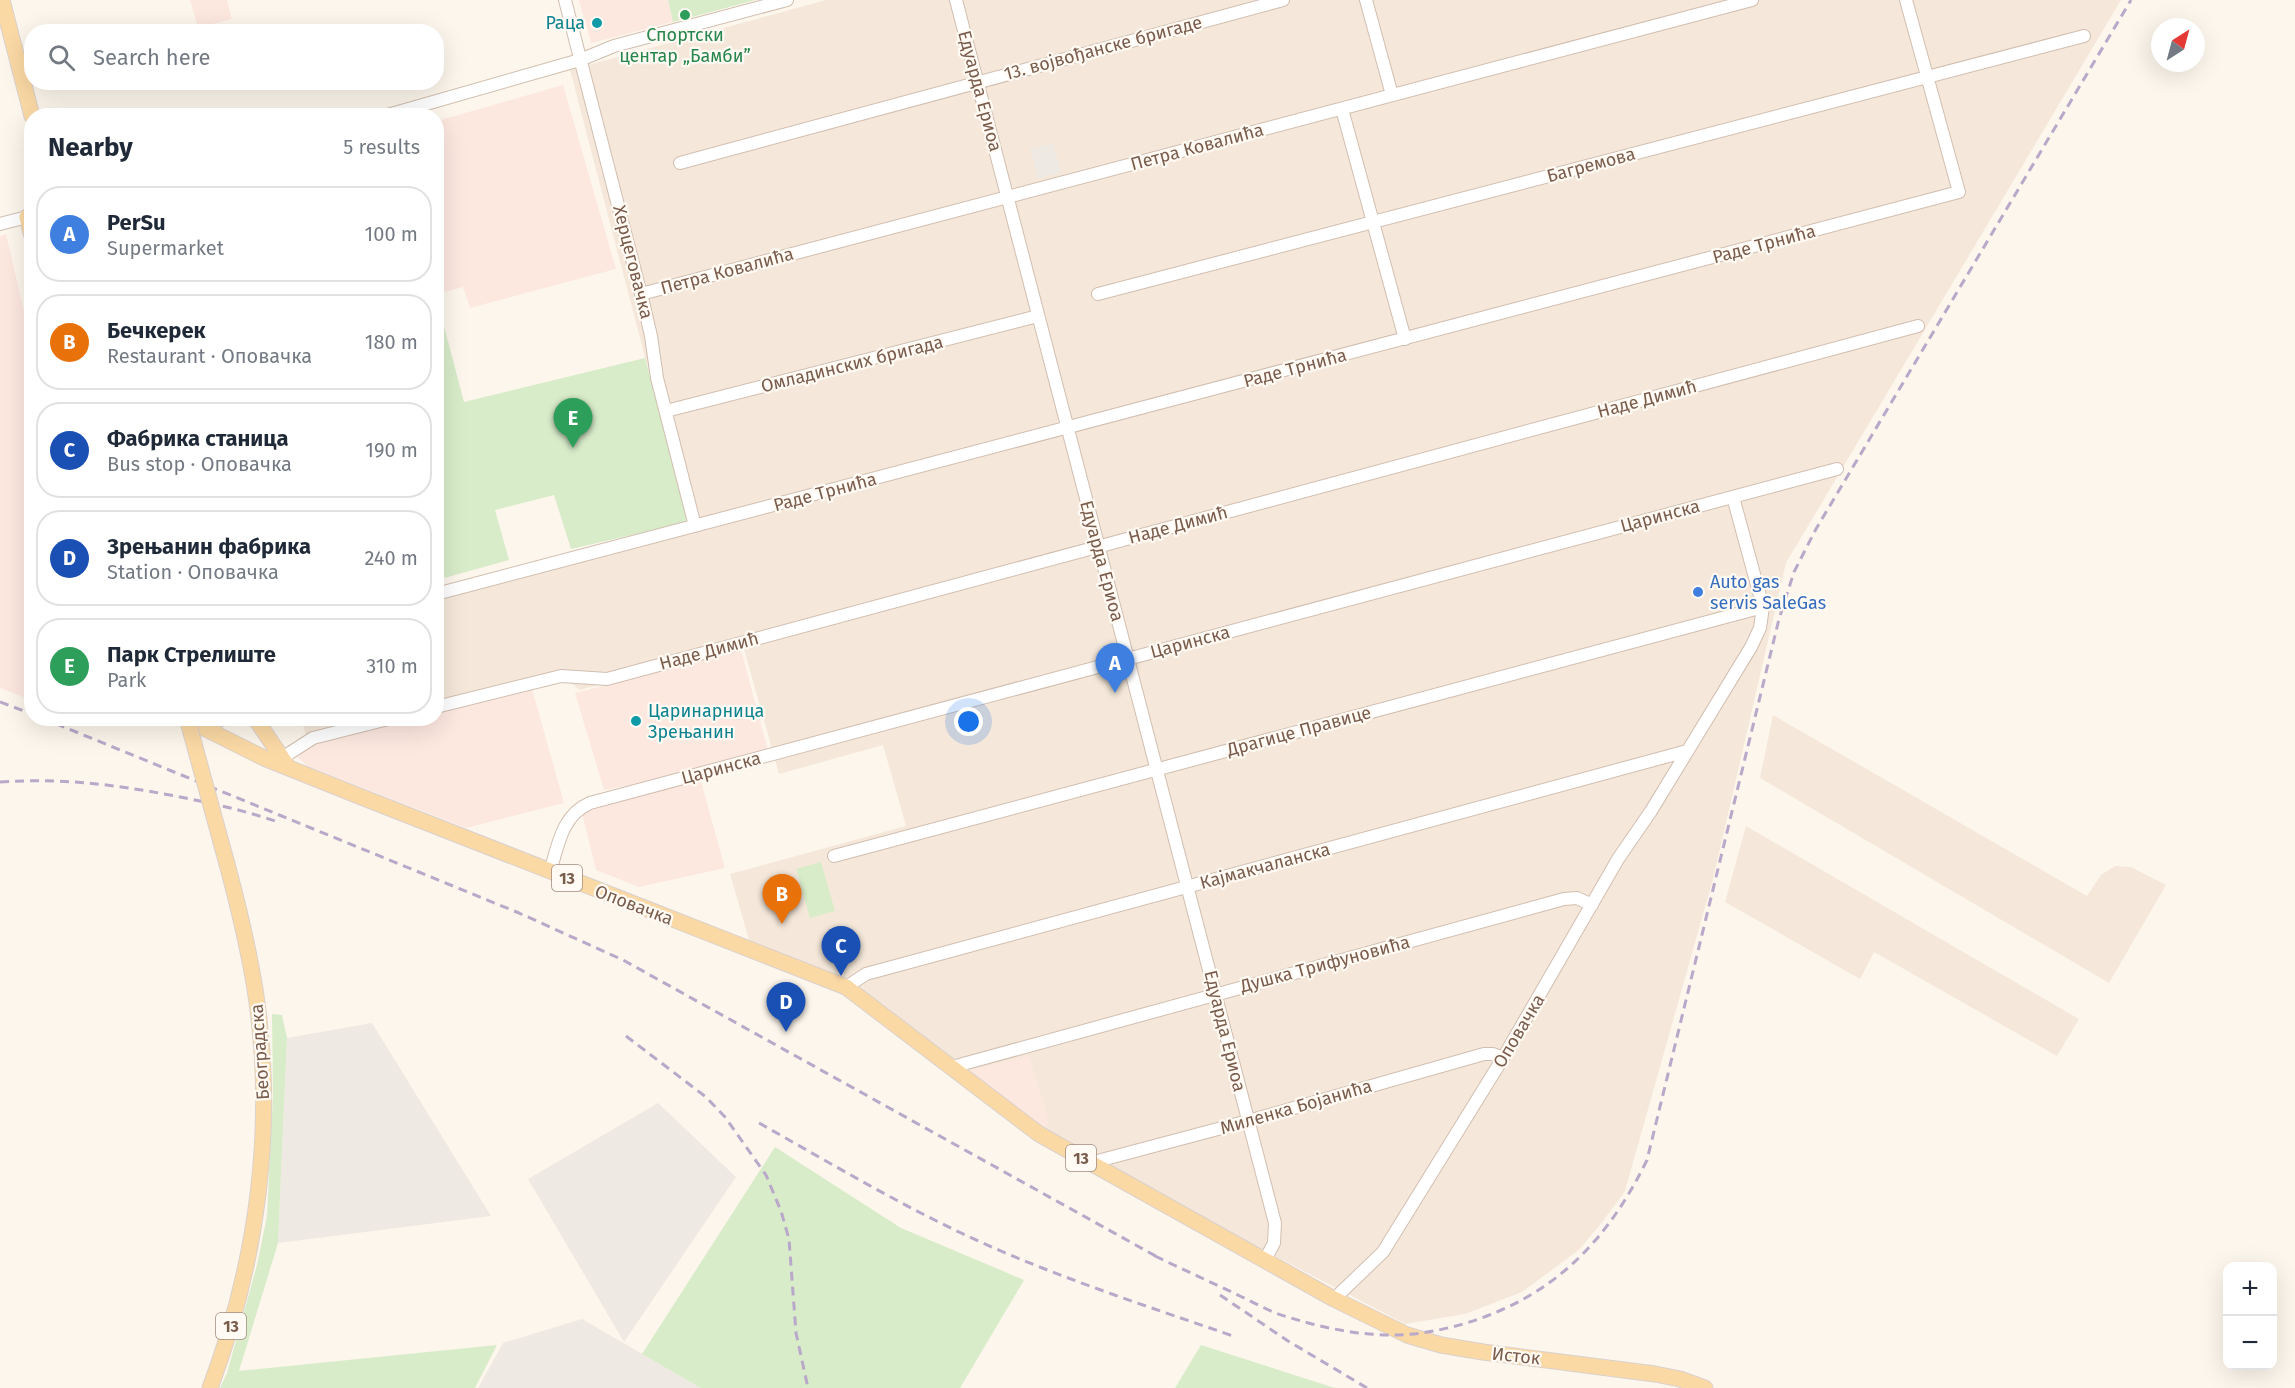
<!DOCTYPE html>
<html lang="en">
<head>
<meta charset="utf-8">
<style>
	:root { --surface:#fff; --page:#f6f6f7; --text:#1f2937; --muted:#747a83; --line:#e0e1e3; --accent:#0f766e }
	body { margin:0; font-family:"Fira Sans",sans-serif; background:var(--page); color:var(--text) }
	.controls { position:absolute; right:18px; bottom:18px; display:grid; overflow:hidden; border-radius:12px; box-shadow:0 6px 24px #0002 }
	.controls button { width:54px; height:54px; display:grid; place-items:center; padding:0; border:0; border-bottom:2px solid var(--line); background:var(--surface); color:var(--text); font:30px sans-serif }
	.compass { position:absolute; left:2151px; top:18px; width:54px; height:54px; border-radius:50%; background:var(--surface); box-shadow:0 6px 24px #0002; rotate:36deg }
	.you { position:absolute; left:969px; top:722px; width:21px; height:21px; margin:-15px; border:4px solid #fff; border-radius:50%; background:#1a73e8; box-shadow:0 0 0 9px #1a73e833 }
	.badge { display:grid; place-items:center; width:39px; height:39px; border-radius:50%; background:var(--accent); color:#fff; font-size:20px; font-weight:700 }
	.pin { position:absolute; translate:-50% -50px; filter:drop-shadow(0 2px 3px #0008) }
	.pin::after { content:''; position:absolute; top:32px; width:21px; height:18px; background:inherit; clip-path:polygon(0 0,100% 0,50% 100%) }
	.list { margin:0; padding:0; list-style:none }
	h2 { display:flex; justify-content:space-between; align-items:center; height:78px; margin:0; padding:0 24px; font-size:26px }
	h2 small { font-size:20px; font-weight:400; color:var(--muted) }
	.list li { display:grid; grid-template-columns:39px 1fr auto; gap:18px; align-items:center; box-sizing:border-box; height:96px; margin:0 12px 12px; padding:0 12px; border:2px solid var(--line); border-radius:24px }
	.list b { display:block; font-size:22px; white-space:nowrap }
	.list p { margin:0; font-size:20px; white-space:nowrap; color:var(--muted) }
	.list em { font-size:20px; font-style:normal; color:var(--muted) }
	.icon { flex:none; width:33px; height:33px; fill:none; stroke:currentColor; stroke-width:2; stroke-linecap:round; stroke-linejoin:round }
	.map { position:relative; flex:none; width:2295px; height:1388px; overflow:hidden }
	.search { position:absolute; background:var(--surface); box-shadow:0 6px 24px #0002; left:24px; top:24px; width:420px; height:66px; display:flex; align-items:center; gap:15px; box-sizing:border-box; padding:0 21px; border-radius:24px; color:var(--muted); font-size:22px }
	.panel { position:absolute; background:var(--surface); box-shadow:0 6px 24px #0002; left:24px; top:108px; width:420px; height:618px; border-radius:24px }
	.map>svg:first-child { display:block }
	.residential { fill:#f5e8da }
	.commercial { fill:#fde8e0 }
	.industrial { fill:#efe9e4 }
	.green { fill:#d8ecc9 }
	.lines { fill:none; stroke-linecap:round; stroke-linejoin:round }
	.minor-casing { stroke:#d1beb0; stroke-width:14 }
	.major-casing { stroke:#dad1cd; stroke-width:17 }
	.minor { stroke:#fff; stroke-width:12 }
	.major { stroke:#fbd9a5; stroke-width:15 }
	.rail { stroke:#b9a8c9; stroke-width:3; stroke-dasharray:9 6; stroke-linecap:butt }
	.major-bridge-casing { stroke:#dad1cd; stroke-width:17; stroke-linecap:butt }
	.major-bridge { stroke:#fbd9a5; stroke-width:15 }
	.leisure-dot { fill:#2e9e5b; stroke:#fffaf3; stroke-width:2 }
	.culture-dot { fill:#0f9aa8; stroke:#fffaf3; stroke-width:2 }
	.shop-dot { fill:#3f7fe0; stroke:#fffaf3; stroke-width:2 }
	.labels { text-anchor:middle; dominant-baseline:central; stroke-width:4.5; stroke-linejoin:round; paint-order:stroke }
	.shield { fill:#fffaf3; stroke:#a28b7f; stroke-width:1.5 }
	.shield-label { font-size:16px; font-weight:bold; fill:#7a5c4d }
	.culture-label { font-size:18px; fill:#0d838f; stroke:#fffaf3; text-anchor:end }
	.leisure-label { font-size:18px; fill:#27864d; stroke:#fffaf3 }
	.street-label { font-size:18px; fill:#7a5c4d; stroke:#fffaf3 }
	.shop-label { font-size:18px; fill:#366cbe; stroke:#fffaf3; text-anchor:start }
</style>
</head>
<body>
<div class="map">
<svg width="2295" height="1388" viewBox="0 0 2295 1388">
	<rect width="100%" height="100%" fill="#fdf6ec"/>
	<path class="residential" d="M826 0H2121L1786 563 1713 879 1625 1191 1603 1221 1579 1250 1522 1292 1465 1314 1405 1324 1040 1133 831 975 750 943 730 874 906 826 883 745 779 774 743 646 580 690 560 674 437 704V589L688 522 570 70Z
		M1773 715 2087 896 2101 875 2115 866 2131 867 2166 885 2109 983 1760 778Z
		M301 718 379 719 306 736Z
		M1746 826 2079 1019 2057 1056 1874 952 1860 979 1725 902Z"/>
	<path class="commercial" d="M190 0H227L232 19 198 28Z
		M579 0H668L673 22 591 43Z
		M563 85 616 269 470 308 463 287 437 294V121Z
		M6 234 32 346 31 700 0 688V236Z
		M741 650 768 750 653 781 604 790 575 693Z
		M532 689 564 803 466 828 307 766 297 757 316 743 414 719 436 718 437 713Z
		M700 778 725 868 639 887 596 870 582 813Z
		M1029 1056 1049 1122 1040 1129 967 1074 970 1070Z"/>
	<path class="industrial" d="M1053 143 1061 172 1038 179 1030 149Z
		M372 1023 491 1216 278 1243 287 1038Z
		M658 1103 736 1177 624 1342 528 1179Z
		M582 1319 701 1388H478L503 1343Z"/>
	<path class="green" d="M668 0H756L673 22Z
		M436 296 464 402 645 358 688 522 571 549 554 495 495 510 509 560 437 580Z
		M821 862 835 911 810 918 796 869Z
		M272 1014 282 1015 287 1038 278 1243 239 1371 497 1345 475 1388H220L227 1373 257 1265 267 1216 273 1096Z
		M775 1147 901 1228 1024 1280 960 1388H701L642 1354Z
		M1201 1345 1335 1388H1175Z"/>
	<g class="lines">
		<defs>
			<path id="minor" d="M565 0 644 306 651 336 657 378 695 526
				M956 0 1275 1223 1274 1243 1265 1260
				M1366 0 1392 95
				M1342 109 1405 339
				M384 116 580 60 614 46 787 0
				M680 163 1283 0
				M0 224 27 217
				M641 294 1752 0
				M1098 294 2084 36
				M666 411 1038 316
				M436 594 1959 192 1906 0
				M436 707 561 676 607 679 1918 326
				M282 758 313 738 392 718
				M834 856 1763 607
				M550 872C558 845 562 815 590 803L1837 469
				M846 987 866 974 1687 751
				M952 1067 1564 899 1577 898 1592 905
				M1090 1163 1248 1121 1484 1054H1493L1503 1058
				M1334 1299 1383 1252 1503 1058 1618 859 1651 811 1751 647 1760 628 1763 607 1733 497"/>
			<path id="major" d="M2 0 32 116
				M32 215 27 217 32 236
				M184 718 264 758 364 798 846 987 1039 1134 1334 1299 1407 1335 1441 1345 1483 1352 1655 1374 1680 1379 1705 1388
				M255 718 288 767
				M201 728 222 718
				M210 1388C258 1260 276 1124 255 989 248 946 238 905 227 864"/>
		</defs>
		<use href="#minor" class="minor-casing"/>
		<use href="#major" class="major-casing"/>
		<use href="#minor" class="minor"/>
		<use href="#major" class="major"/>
		<path class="rail" d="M0 702 32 714
			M42 718 519 913 623 960 1161 1259
			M0 782C61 778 110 784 170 795 207 802 243 810 278 822
			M626 1036 706 1097 725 1117 766 1175 781 1211 789 1239 796 1333 808 1388
			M759 1123C825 1160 890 1199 959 1232 1047 1274 1141 1304 1233 1336
			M1155 1256C1184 1270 1213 1283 1242 1297 1257 1304 1272 1313 1288 1317 1319 1327 1353 1334 1386 1335 1412 1336 1438 1331 1463 1324 1552 1298 1607 1242 1647 1160L1779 619 1794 572 1816 529 2131 0
			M1220 1295 1288 1341 1367 1388"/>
		<defs>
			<path id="major-bridge" d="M187 718 227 864"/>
		</defs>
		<use href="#major-bridge" class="major-bridge-casing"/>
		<use href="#major-bridge" class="major-bridge"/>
	</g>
	<circle class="leisure-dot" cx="685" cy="15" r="6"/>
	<g class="culture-dot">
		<circle cx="597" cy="23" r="6"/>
		<circle cx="636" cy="721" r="6"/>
	</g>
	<circle class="shop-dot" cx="1698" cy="592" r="6"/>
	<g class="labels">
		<g class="shield">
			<rect x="552" y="865" width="30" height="26" rx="4.5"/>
			<rect x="1066" y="1145" width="30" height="26" rx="4.5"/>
			<rect x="216" y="1313" width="30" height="26" rx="4.5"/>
		</g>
		<g class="shield-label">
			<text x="567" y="878">13</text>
			<text x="1081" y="1158">13</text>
			<text x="231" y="1326">13</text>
		</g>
		<g class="culture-label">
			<text x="585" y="23">Раца</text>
			<text x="648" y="711" text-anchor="start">Царинарница<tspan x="648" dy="21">Зрењанин</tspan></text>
		</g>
		<g class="leisure-label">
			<text x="685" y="35">Спортски<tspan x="685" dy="21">центар „Бамби”</tspan></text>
		</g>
		<g class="street-label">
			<text transform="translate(1103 48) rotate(-15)">13. војвођанске бригаде</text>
			<text transform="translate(980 91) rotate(75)">Едуарда Ериоа</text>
			<text transform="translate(1197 147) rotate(-15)">Петра Ковалића</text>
			<text transform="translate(1591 165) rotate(-15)">Багремова</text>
			<text transform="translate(1764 244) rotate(-15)">Раде Трнића</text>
			<text transform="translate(633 262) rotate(76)">Херцеговачка</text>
			<text transform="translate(727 271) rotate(-15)">Петра Ковалића</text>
			<text transform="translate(852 364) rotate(-14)">Омладинских бригада</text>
			<text transform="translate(1295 368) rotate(-15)">Раде Трнића</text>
			<text transform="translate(1647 399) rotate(-15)">Наде Димић</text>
			<text transform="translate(825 492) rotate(-15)">Раде Трнића</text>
			<text transform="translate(1660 516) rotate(-15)">Царинска</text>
			<text transform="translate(1178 525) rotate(-15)">Наде Димић</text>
			<text transform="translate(1102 561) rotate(75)">Едуарда Ериоа</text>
			<text transform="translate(1190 642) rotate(-15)">Царинска</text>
			<text transform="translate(709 651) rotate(-15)">Наде Димић</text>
			<text transform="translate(1299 731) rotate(-15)">Драгице Правице</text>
			<text transform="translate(721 768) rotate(-15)">Царинска</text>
			<text transform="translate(1265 866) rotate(-15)">Кајмакчаланска</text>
			<text transform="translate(634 905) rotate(21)">Оповачка</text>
			<text transform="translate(1325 964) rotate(-15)">Душка Трифуновића</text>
			<text transform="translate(1225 1031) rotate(76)">Едуарда Ериоа</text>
			<text transform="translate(1519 1031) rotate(-59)">Оповачка</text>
			<text transform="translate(260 1052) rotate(-94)">Београдска</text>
			<text transform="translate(1296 1107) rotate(-16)">Миленка Бојанића</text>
			<text transform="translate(1516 1356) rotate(6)">Исток</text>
		</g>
		<g class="shop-label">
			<text x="1710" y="582">Auto gas<tspan x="1710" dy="21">servis SaleGas</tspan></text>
		</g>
	</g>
</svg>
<div class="controls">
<button>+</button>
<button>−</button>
</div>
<svg class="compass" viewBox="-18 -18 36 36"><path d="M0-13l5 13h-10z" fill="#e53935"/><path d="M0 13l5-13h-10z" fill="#747a83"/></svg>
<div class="you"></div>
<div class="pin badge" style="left:1115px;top:693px;background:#3f7fe0">A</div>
<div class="pin badge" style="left:782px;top:924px;background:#e8710a">B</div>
<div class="pin badge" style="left:841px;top:976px;background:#1a4fb4">C</div>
<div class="pin badge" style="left:786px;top:1032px;background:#1a4fb4">D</div>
<div class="pin badge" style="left:573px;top:448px;background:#2e9e5b">E</div>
<div class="search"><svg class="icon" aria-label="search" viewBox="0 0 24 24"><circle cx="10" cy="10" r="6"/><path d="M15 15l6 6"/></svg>Search here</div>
<section class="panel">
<h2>Nearby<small>5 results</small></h2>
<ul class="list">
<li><span class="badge" style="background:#3f7fe0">A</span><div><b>PerSu</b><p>Supermarket</p></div><em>100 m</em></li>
<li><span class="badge" style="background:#e8710a">B</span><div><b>Бечкерек</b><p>Restaurant · Оповачка</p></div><em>180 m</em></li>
<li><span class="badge" style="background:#1a4fb4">C</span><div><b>Фабрика станица</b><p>Bus stop · Оповачка</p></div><em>190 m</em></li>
<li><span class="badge" style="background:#1a4fb4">D</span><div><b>Зрењанин фабрика</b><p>Station · Оповачка</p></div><em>240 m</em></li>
<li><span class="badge" style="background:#2e9e5b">E</span><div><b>Парк Стрелиште</b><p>Park</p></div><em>310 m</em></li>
</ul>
</section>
</div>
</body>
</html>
